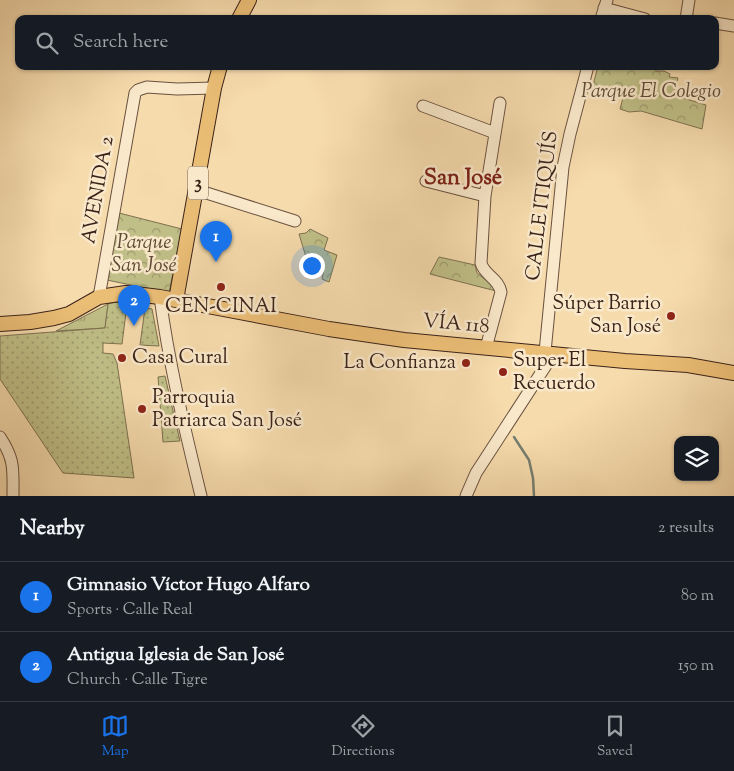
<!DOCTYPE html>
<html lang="en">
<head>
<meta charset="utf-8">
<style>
	:root { --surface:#171b24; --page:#242831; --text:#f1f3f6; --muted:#9ea1a6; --line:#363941; --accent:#1a73e8 }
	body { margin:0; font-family:"Sorts Mill Goudy",serif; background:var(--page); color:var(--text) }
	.controls { position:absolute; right:15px; bottom:15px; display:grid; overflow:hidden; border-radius:10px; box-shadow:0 1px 4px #0004 }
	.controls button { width:45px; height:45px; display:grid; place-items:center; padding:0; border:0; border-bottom:1px solid var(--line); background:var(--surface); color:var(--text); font:25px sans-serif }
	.you { position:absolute; left:311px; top:265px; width:18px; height:18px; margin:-12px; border:4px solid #fff; border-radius:50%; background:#1a73e8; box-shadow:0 0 0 8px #1a73e833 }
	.badge { display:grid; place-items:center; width:32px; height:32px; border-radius:50%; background:var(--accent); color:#fff; font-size:16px; font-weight:700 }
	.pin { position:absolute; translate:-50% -41px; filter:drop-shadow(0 1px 2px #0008) }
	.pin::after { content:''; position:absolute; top:26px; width:18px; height:15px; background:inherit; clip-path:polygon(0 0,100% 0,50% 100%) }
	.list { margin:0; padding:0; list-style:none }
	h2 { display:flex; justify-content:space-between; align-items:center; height:65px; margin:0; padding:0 20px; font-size:21px }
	h2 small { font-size:16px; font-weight:400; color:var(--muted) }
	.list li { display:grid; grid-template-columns:32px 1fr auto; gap:15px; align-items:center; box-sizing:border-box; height:70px; padding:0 20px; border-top:1px solid var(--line) }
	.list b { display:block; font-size:19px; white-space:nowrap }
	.list p { margin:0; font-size:16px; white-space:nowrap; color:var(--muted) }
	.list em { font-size:16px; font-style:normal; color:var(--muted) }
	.icon { flex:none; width:28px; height:28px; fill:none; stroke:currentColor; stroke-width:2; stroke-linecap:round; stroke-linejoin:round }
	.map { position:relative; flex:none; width:734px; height:496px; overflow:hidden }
	.search { position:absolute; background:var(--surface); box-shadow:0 1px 4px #0004; left:15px; right:15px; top:15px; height:55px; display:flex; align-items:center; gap:12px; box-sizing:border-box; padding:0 18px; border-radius:10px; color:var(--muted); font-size:19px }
	.sheet { height:205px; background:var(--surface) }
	nav { display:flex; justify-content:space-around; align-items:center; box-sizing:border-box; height:70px; border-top:1px solid var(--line); background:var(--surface); font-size:14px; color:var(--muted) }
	nav a { display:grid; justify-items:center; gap:2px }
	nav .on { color:var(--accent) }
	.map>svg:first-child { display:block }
	.grass { fill:url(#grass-tufts); stroke:#7e7150 }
	.park { fill:url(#park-crowns); stroke:#7e7150 }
	.garden { fill:url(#garden-dots); stroke:#7e7150 }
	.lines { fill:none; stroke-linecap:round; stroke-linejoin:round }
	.stream { stroke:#767e70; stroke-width:2.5 }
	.minor-casing { stroke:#6a513f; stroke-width:13 }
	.major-casing { stroke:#3c231a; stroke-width:16 }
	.minor { stroke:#f9e8ca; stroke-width:11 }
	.major { stroke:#ebbe76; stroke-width:14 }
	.poi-dot { fill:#8f2418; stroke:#f9e8ca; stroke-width:2 }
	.labels { text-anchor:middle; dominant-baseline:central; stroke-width:5; stroke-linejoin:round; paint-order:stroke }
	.shield { fill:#f9e8ca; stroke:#755e4f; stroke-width:1 }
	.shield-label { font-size:19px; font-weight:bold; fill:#3c231a }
	.park-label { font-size:20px; font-style:italic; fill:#5d4a35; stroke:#f9e8ca }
	.street-label { font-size:20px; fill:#3c231a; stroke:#f9e8ca }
	.poi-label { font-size:20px; fill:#3c231a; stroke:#f9e8ca; text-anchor:start }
	.quarter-label { font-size:22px; font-weight:bold; fill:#7a1f14; stroke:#f9e8ca }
</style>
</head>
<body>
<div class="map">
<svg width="734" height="496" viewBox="0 0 734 496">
	<defs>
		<pattern id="grass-tufts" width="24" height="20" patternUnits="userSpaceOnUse" patternTransform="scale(1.25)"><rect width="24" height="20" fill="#c0bf87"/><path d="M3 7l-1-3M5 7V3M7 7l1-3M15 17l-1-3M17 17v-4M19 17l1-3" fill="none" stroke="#9d9b6e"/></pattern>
		<pattern id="park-crowns" width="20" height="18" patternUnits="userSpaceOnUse" patternTransform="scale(1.25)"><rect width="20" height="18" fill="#c0bf87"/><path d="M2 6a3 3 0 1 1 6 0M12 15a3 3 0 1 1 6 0" fill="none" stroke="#9d9b6e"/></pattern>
		<pattern id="garden-dots" width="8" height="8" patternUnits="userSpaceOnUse" patternTransform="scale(1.25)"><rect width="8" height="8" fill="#c0bf87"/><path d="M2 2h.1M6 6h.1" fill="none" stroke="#9d9b6e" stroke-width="1.8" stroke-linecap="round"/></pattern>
	</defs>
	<rect width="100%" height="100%" fill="#f6dbad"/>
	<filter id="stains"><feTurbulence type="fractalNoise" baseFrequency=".004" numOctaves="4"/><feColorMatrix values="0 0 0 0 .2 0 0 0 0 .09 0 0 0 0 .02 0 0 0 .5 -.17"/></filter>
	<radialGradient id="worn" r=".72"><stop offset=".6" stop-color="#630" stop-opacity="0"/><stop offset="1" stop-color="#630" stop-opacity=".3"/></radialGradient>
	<path class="grass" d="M108 304 105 328 56 331Z"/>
	<path class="park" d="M598 66H654L656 71H664L670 74 669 77 678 78 673 95 706 105 702 129 641 111 629 112 620 109 623 98 592 89Z
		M119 213 182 229 169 293 107 280Z
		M310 229 328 238 324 250 337 255 329 282 322 279 324 269 309 267 299 234 306 233Z
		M439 257 475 265 477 273 495 287 496 291 430 274Z"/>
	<path class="garden" d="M115 302 127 305 122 344 103 343V353L113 354 117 363 134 478 63 473 0 379V336L105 328 108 304Z
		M145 308 152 309 159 346 140 345Z
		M165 376 180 441 163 442 158 377Z"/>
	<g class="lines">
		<path class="stream" d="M514 437 529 460 533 478 534 496"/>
		<defs>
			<path id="minor" d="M604 8 645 19
				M601 19 607 0
				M686 19 689 0
				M715 23 734 26
				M423 106 495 133
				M426 181 485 196
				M197 190 295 221
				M99 297 135 93 138 90 147 87 177 89 214 88
				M160 297C169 365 185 430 201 496
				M486 348 501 292C499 279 484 275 481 263L485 196 500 103
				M545 352 563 167 570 134 588 66
				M0 437C15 460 13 469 13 496
				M466 496 476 473 554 353"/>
			<path id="major" d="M239 19 249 0
				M176 300 214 88 220 66
				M0 324 30 322 54 318 69 314 99 297 126 293 160 297 329 329 404 340 625 361 688 365 734 373"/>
		</defs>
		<use href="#minor" class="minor-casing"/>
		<use href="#major" class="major-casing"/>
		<use href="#minor" class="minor"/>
		<use href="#major" class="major"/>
	</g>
	<g class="poi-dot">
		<circle cx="221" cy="287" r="5"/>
		<circle cx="671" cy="316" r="5"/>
		<circle cx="122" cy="358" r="5"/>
		<circle cx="466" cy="363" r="5"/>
		<circle cx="503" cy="372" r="5"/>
		<circle cx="142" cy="409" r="5"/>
	</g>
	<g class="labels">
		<rect class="shield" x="188" y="166.5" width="20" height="33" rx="4"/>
		<g class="shield-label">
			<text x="198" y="183">3</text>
		</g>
		<g class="park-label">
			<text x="651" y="92">Parque El Colegio</text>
			<text x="144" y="243">Parque<tspan x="144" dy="23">San José</tspan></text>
		</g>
		<g class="street-label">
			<text transform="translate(99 190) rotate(-80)">AVENIDA 2</text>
			<text transform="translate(543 206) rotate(-83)">CALLE ITIQUÍS</text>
			<text transform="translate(456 325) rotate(5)">VÍA 118</text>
		</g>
		<g class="poi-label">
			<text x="661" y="304" text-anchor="end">Súper Barrio<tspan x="661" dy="23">San José</tspan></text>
			<text x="221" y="307" text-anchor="middle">CEN-CINAI</text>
			<text x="132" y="358">Casa Cural</text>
			<text x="513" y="361">Super El<tspan x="513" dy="23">Recuerdo</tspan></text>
			<text x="456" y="363" text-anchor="end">La Confianza</text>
			<text x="152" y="398">Parroquia<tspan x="152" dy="23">Patriarca San José</tspan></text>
		</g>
		<g class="quarter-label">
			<text x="463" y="179">San José</text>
		</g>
	</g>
	<rect width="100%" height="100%" filter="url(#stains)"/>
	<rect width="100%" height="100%" fill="url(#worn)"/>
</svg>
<div class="controls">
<button><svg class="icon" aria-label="layers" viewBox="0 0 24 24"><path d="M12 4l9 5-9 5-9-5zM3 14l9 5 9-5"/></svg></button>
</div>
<div class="you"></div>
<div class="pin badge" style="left:216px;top:262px">1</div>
<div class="pin badge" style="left:134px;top:326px">2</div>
<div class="search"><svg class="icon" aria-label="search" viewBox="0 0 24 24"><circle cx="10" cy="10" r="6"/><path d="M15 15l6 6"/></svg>Search here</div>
</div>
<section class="sheet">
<h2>Nearby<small>2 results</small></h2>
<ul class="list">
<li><span class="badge">1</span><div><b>Gimnasio Víctor Hugo Alfaro</b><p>Sports · Calle Real</p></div><em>80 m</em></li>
<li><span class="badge">2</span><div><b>Antigua Iglesia de San José</b><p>Church · Calle Tigre</p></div><em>150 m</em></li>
</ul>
</section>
<nav>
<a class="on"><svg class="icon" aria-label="map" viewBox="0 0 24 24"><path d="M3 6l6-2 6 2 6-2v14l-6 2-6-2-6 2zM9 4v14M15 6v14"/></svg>Map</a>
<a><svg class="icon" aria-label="directions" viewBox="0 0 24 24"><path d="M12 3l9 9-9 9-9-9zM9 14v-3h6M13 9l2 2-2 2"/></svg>Directions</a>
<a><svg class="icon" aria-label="saved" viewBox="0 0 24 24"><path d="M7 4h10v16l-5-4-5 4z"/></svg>Saved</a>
</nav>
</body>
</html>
